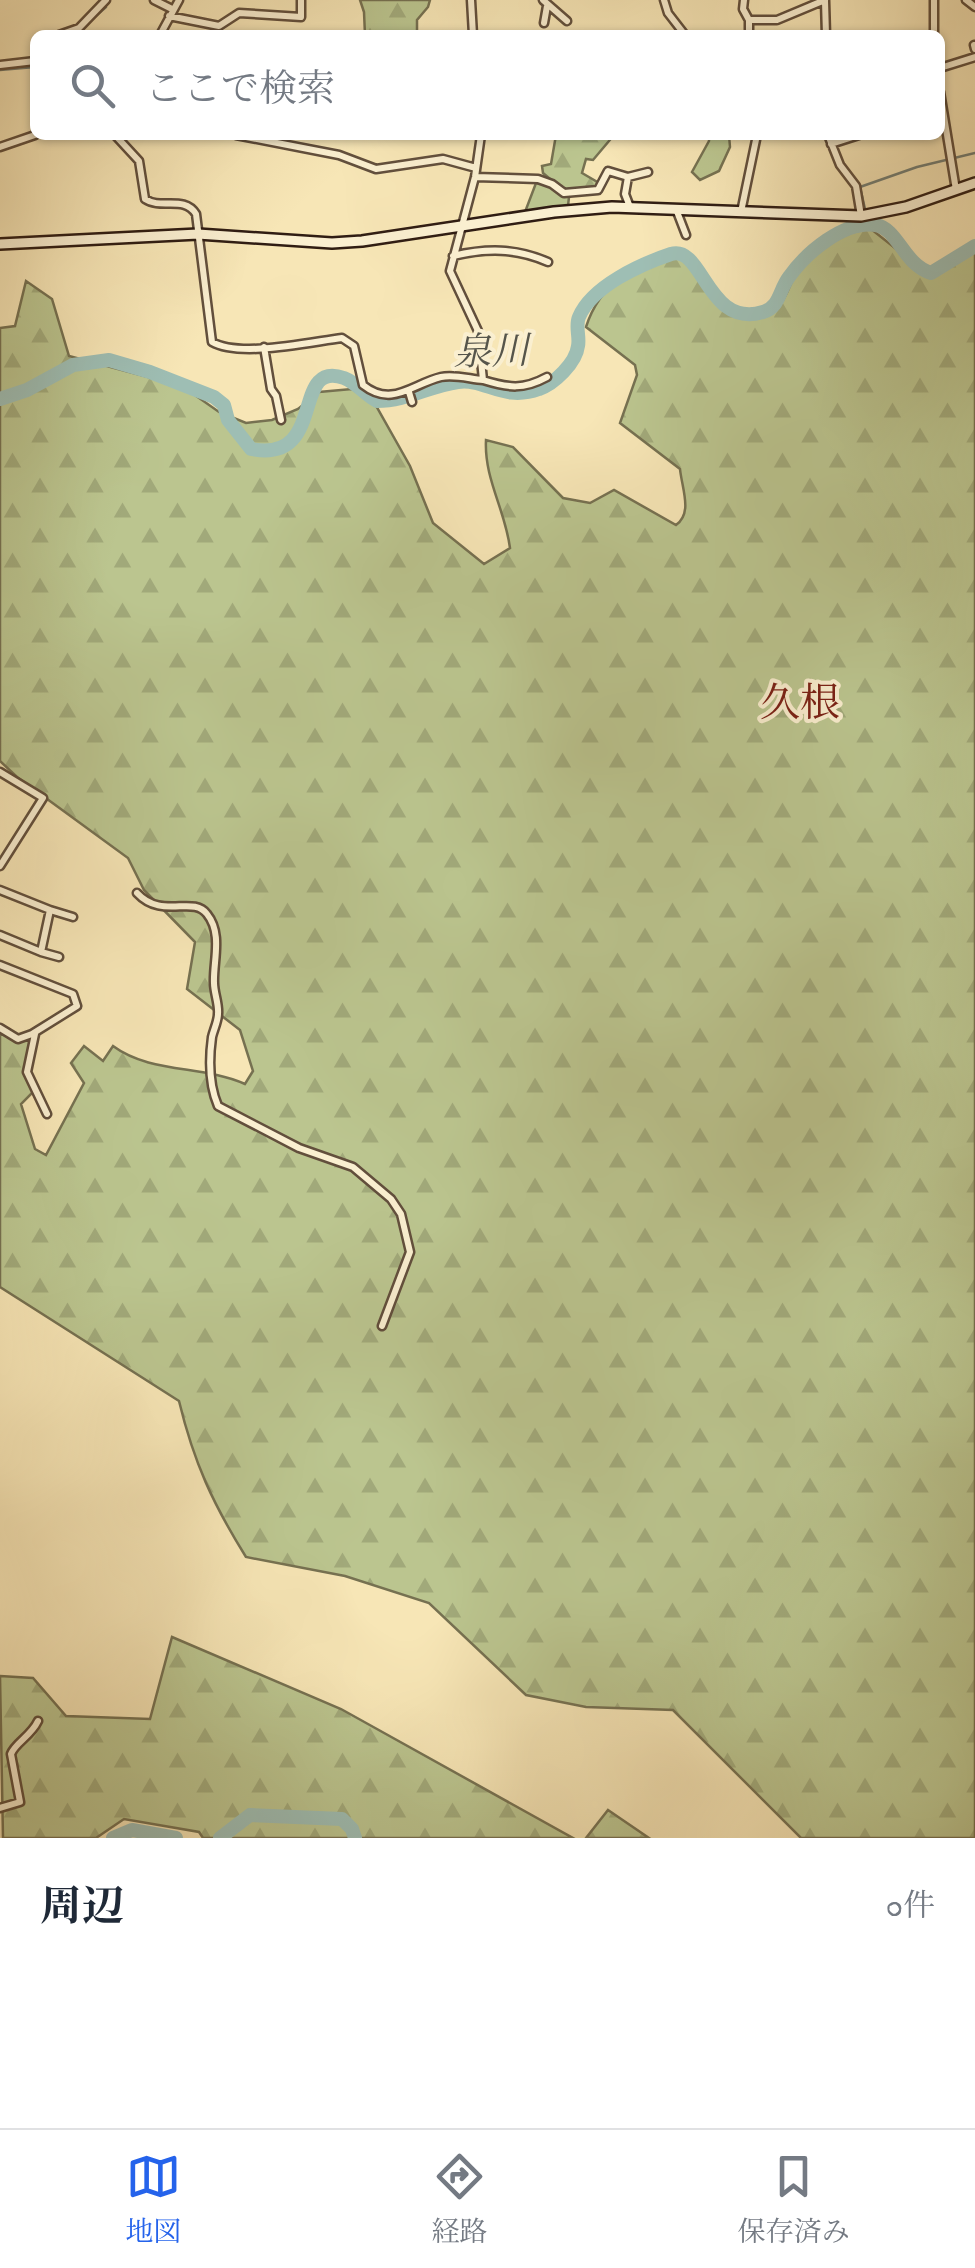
<!DOCTYPE html>
<html lang="ja">
<head>
<meta charset="utf-8">
<style>
	:root { --surface:#fff; --page:#f6f6f7; --text:#1f2937; --muted:#747a83; --line:#e0e1e3; --accent:#2563eb }
	body { margin:0; font-family:"IM FELL DW Pica","Noto Serif JP",serif; background:var(--page); color:var(--text) }
	.list { margin:0; padding:0; list-style:none }
	h2 { display:flex; justify-content:space-between; align-items:center; height:130px; margin:0; padding:0 40px; font-size:42px }
	h2 small { font-size:32px; font-weight:400; color:var(--muted) }
	.icon { flex:none; width:55px; height:55px; fill:none; stroke:currentColor; stroke-width:2; stroke-linecap:round; stroke-linejoin:round }
	.map { position:relative; flex:none; width:975px; height:1838px; overflow:hidden }
	.search { position:absolute; background:var(--surface); box-shadow:0 2px 8px #0004; left:30px; right:30px; top:30px; height:110px; display:flex; align-items:center; gap:25px; box-sizing:border-box; padding:0 35px; border-radius:15px; color:var(--muted); font-size:38px }
	.sheet { height:290px; background:var(--surface) }
	nav { display:flex; justify-content:space-around; align-items:center; box-sizing:border-box; height:140px; border-top:2px solid var(--line); background:var(--surface); font-size:28px; color:var(--muted) }
	nav a { display:grid; justify-items:center; gap:5px }
	nav .on { color:var(--accent) }
	.map>svg:first-child { display:block }
	.grass { fill:url(#grass-tufts); stroke:#767151; stroke-width:2.5 }
	.forest { fill:url(#forest-firs); stroke:#767151; stroke-width:2.5 }
	.lines { fill:none; stroke-linecap:round; stroke-linejoin:round }
	.stream { stroke:#727e74; stroke-width:2.5 }
	.river { stroke:#9ebeb4; stroke-width:14 }
	.street-casing { stroke:#624f3c; stroke-width:11 }
	.secondary-casing { stroke:#301d13; stroke-width:14 }
	.street { stroke:#faefd0; stroke-width:6 }
	.secondary { stroke:#faefd0; stroke-width:9 }
	.labels { text-anchor:middle; dominant-baseline:central; stroke-width:8; stroke-linejoin:round; paint-order:stroke }
	.water-label { font-size:38px; font-style:italic; fill:#56554b; stroke:#faefd0 }
	.quarter-label { font-size:40px; fill:#7a1f14; stroke:#faefd0 }
</style>
</head>
<body>
<div class="map">
<svg width="975" height="1838" viewBox="0 0 975 1838">
	<defs>
		<pattern id="grass-tufts" width="24" height="20" patternUnits="userSpaceOnUse" patternTransform="scale(2.5)"><rect width="24" height="20" fill="#bbc58f"/><path d="M3 7l-1-3M5 7V3M7 7l1-3M15 17l-1-3M17 17v-4M19 17l1-3" fill="none" stroke="#a1a97a"/></pattern>
		<pattern id="forest-firs" width="22" height="20" patternUnits="userSpaceOnUse" patternTransform="scale(2.5)"><rect width="22" height="20" fill="#bbc58f"/><path d="M5 1l3.5 6h-7zM16 11l3.5 6h-7z" fill="#a1a97a"/></pattern>
	</defs>
	<rect width="100%" height="100%" fill="#f7e6b6"/>
	<filter id="stains"><feTurbulence type="fractalNoise" baseFrequency=".002" numOctaves="4"/><feColorMatrix values="0 0 0 0 .2 0 0 0 0 .09 0 0 0 0 .02 0 0 0 .5 -.17"/></filter>
	<radialGradient id="worn" r=".72"><stop offset=".6" stop-color="#630" stop-opacity="0"/><stop offset="1" stop-color="#630" stop-opacity=".3"/></radialGradient>
	<path class="grass" d="M536 183 552 184 569 197 568 206 525 212Z"/>
	<path class="forest" d="M360 0H430L428 7 417 20V35H365L364 12Z
		M556 135H614L593 160 586 159 582 173 599 183 595 191 563 190 543 173 542 166 551 164Z
		M709 135H729L730 147 719 171 700 180 692 172 709 141Z
		M866 225 929 275 975 249V1838H801L673 1710 586 1707 526 1695 429 1603 345 1576 246 1557C213 1504 194 1463 179 1401L0 1287V1033L17 1041 31 1040 24 1070 34 1091 21 1104 35 1149 46 1155 84 1083 71 1063 84 1046 103 1061 113 1046C151 1074 203 1065 245 1084L253 1071 240 1030 187 989 195 942 144 890 128 858 17 777 0 761V328L15 326 26 281 52 299 69 356 182 386 219 412 246 423 272 420 298 409 319 392 352 389 375 404 410 466 433 523 484 564 510 548C505 509 484 479 486 440L513 447 563 498 590 503 614 490 676 525C693 513 682 489 680 469L620 423 637 375 635 365 586 327C601 281 631 270 673 254 680 257 689 259 693 265 710 283 714 316 745 318 790 321 785 282 805 257 820 239 844 230 866 225Z
		M172 1637 341 1709 573 1838H203L199 1832 124 1819 96 1838H3L0 1676 33 1678 66 1716 150 1719Z
		M608 1810 649 1838H586Z"/>
	<g class="lines">
		<path class="stream" d="M74 35 106 7
			M0 70 35 67
			M865 209 860 187 917 167 975 153"/>
		<path class="river" d="M0 399 27 390 73 365 109 360 150 372 214 397 224 405 228 420 251 449C328 464 290 359 344 378 357 383 365 395 377 401 407 401 429 386 458 382 485 378 503 402 539 389 554 384 576 363 578 346 580 337 575 326 579 317 592 286 641 264 671 254 703 244 707 329 763 312 780 307 779 290 789 277 806 253 844 220 876 225 898 229 904 265 931 273L975 246
			M113 1838 132 1830 176 1838
			M220 1838 250 1815 342 1819 352 1829 355 1838"/>
		<defs>
			<path id="street" d="M154 0 172 9
				M471 0 473 35
				M543 0 567 21
				M664 0 668 13 685 35
				M744 0 743 9 749 20
				M934 0V35
				M966 0 975 7
				M825 1 826 35
				M169 16 219 26 239 13 301 17V0
				M544 23 547 6
				M59 35 79 28 106 0
				M160 35 179 0
				M749 35V20H777L825 0
				M974 45 975 49
				M0 65 35 61
				M940 68 975 57
				M940 92 956 190
				M115 135 139 161 145 199C161 210 184 195 196 214L212 342C240 358 310 342 342 338L354 346 363 385C392 408 412 384 441 377 454 374 470 379 483 380L478 331 450 271 475 177 481 135
				M236 135 339 155 376 169 443 159 476 168
				M828 135 840 165 856 186 861 216
				M831 144 859 135
				M0 147 35 135
				M475 177 538 179 552 184 564 193 598 190 608 171 628 177 648 172
				M628 177 625 194 630 207
				M676 209 686 235
				M741 212 757 135
				M453 256C487 248 516 248 548 262
				M264 347 271 389 276 396 281 420
				M483 380C509 388 523 390 547 377
				M409 392 412 402
				M0 772 43 798 0 866
				M0 890 50 910 41 952 0 935
				M137 893C162 920 193 895 207 914 223 934 213 961 214 983 214 993 219 1004 218 1014 218 1021 214 1029 212 1037 209 1059 209 1085 218 1106L299 1148 353 1167 391 1199 401 1214 410 1252 382 1326
				M50 910 73 917
				M41 952 59 957
				M0 965 73 994 77 1006 32 1034 18 1039 0 1028
				M35 1034 27 1072 47 1114
				M0 1808 20 1802 11 1754C15 1743 31 1736 38 1721"/>
			<path id="secondary" d="M0 244 198 234 332 243 362 241 554 212 612 207 861 216 906 207 975 183"/>
		</defs>
		<use href="#street" class="street-casing"/>
		<use href="#secondary" class="secondary-casing"/>
		<use href="#street" class="street"/>
		<use href="#secondary" class="secondary"/>
	</g>
	<g class="labels">
		<g class="water-label">
			<text transform="translate(491 353) rotate(-2)">泉川</text>
		</g>
		<g class="quarter-label">
			<text x="800" y="705">久根</text>
		</g>
	</g>
	<rect width="100%" height="100%" filter="url(#stains)"/>
	<rect width="100%" height="100%" fill="url(#worn)"/>
</svg>
<div class="search"><svg class="icon" aria-label="search" viewBox="0 0 24 24"><circle cx="10" cy="10" r="6"/><path d="M15 15l6 6"/></svg>ここで検索</div>
</div>
<section class="sheet">
<h2>周辺<small>0件</small></h2>
<ul class="list">
</ul>
</section>
<nav>
<a class="on"><svg class="icon" aria-label="map" viewBox="0 0 24 24"><path d="M3 6l6-2 6 2 6-2v14l-6 2-6-2-6 2zM9 4v14M15 6v14"/></svg>地図</a>
<a><svg class="icon" aria-label="directions" viewBox="0 0 24 24"><path d="M12 3l9 9-9 9-9-9zM9 14v-3h6M13 9l2 2-2 2"/></svg>経路</a>
<a><svg class="icon" aria-label="saved" viewBox="0 0 24 24"><path d="M7 4h10v16l-5-4-5 4z"/></svg>保存済み</a>
</nav>
</body>
</html>
